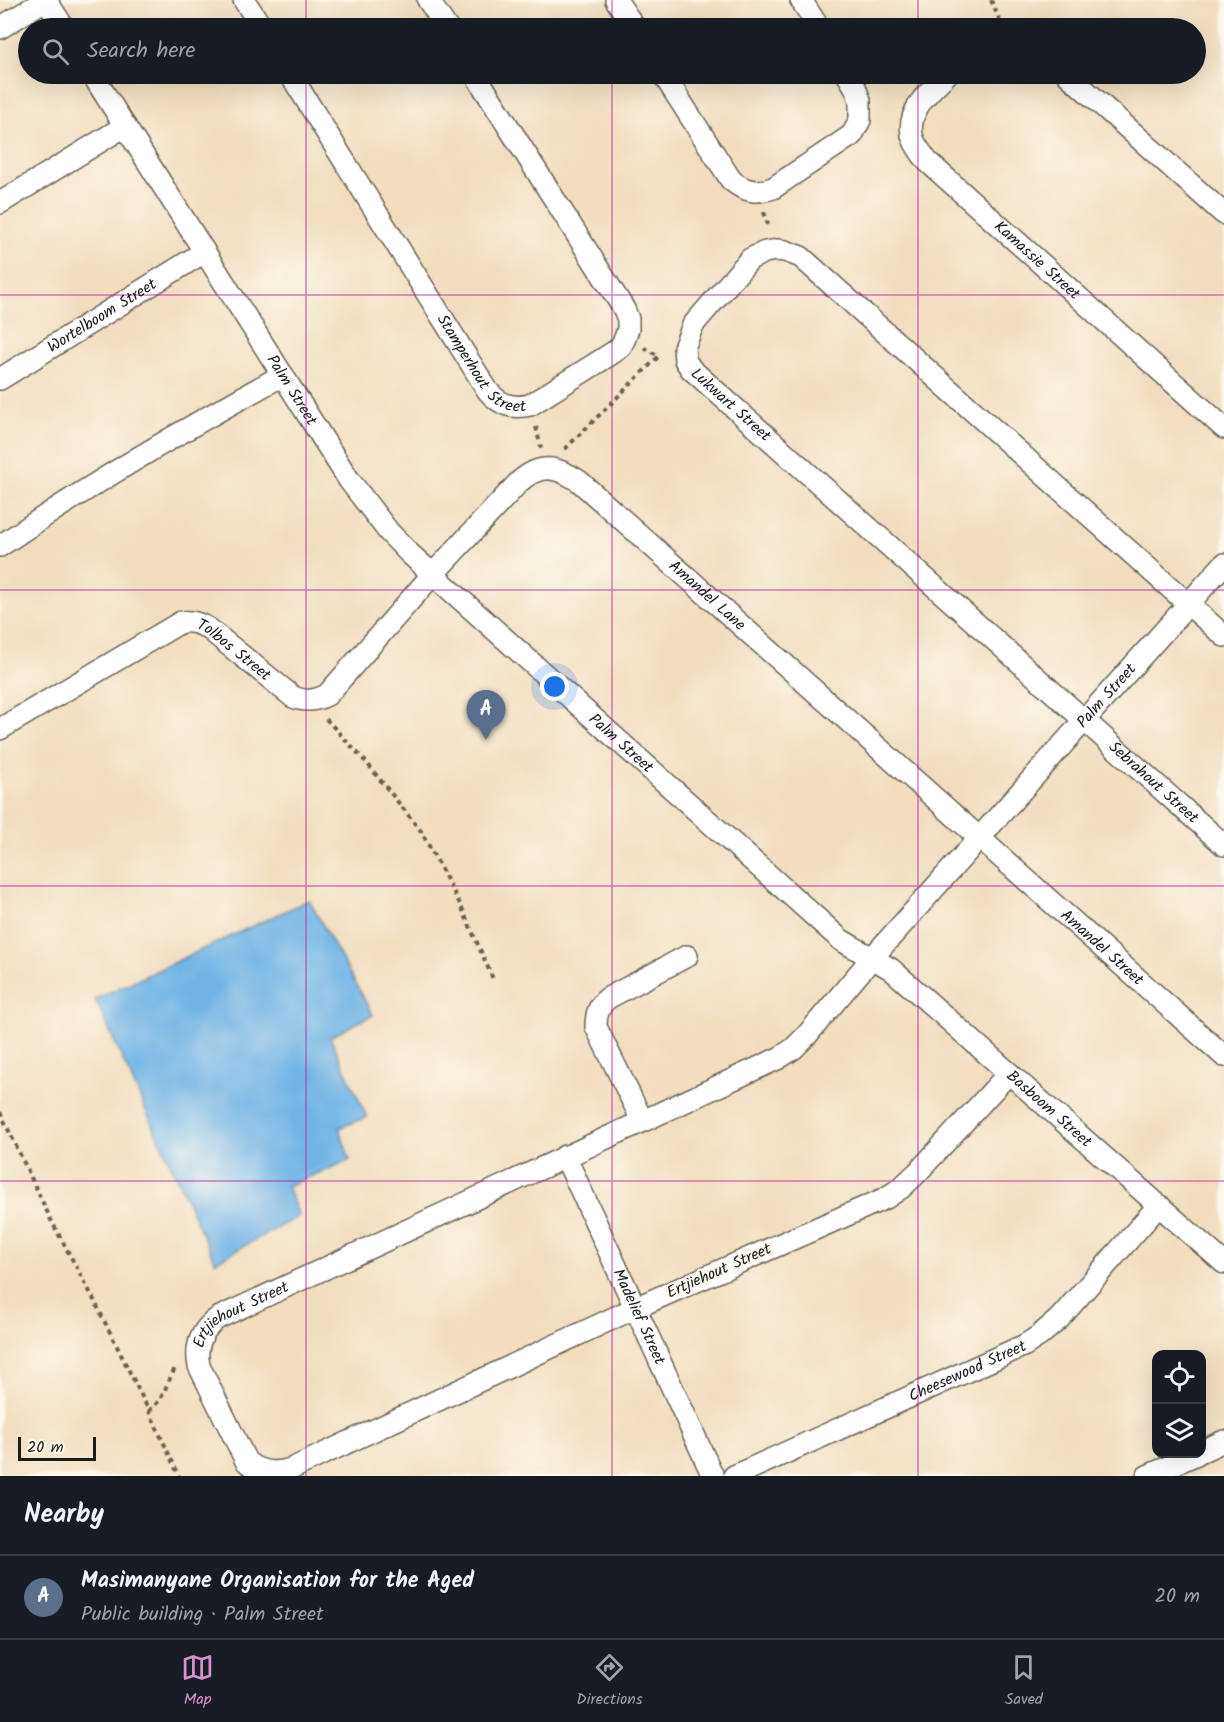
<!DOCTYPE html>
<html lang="en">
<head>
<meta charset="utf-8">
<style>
	:root { --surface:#171b24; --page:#20242c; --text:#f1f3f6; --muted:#9ea1a6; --line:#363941; --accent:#d690ce }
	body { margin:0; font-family:Kalam,sans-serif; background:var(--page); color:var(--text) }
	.controls { position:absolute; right:18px; bottom:18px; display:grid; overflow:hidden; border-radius:12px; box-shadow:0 6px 24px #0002 }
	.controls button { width:54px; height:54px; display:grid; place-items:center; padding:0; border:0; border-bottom:2px solid var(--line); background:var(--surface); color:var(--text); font:30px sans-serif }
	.scale { position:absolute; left:18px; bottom:15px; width:78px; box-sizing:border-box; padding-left:6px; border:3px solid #1c1c1c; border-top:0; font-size:16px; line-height:21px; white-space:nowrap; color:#1c1c1c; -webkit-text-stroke:4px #fbf7ec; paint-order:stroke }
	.you { position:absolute; left:555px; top:687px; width:21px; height:21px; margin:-15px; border:4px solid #fff; border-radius:50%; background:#1a73e8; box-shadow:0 0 0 9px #1a73e833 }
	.badge { display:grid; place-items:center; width:39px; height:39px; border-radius:50%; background:var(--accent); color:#fff; font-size:20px; font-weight:700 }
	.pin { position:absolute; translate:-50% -50px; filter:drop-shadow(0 2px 3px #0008) }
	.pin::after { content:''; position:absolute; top:32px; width:21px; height:18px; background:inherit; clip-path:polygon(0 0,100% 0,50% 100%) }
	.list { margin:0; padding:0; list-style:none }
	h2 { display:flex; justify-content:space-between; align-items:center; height:78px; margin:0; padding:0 24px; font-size:26px }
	h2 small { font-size:20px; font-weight:400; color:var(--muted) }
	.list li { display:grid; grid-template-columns:39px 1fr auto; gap:18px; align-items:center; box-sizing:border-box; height:84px; padding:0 24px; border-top:2px solid var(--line) }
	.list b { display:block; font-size:22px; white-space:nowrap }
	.list p { margin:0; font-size:20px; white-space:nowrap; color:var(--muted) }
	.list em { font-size:20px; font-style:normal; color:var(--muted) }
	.icon { flex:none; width:33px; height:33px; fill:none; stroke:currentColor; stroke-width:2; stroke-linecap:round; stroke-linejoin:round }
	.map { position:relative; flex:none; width:1224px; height:1476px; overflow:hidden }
	.search { position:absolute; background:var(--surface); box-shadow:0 6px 24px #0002; left:18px; right:18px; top:18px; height:66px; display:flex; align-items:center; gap:15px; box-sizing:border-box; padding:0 21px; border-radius:33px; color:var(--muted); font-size:22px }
	.sheet { height:162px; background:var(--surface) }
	nav { display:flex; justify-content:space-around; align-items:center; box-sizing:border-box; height:84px; border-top:2px solid var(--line); background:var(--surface); font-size:16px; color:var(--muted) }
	nav a { display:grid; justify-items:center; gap:3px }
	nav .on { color:var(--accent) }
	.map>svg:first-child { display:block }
	.water { fill:#70b4e6; stroke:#466881; stroke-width:1.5 }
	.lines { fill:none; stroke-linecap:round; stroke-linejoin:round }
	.street-casing { stroke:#676055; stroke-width:24 }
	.path { stroke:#676055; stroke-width:4; stroke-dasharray:4.5 4.5; stroke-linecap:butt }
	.street { stroke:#fff; stroke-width:21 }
	.grid { fill:none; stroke:#b5179e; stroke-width:1.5; stroke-opacity:0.55 }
	.labels { text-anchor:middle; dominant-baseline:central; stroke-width:4.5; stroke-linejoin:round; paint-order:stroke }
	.street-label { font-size:16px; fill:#1c1c1c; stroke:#fbf7ec }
</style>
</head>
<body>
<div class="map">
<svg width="1224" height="1476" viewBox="0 0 1224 1476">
	<rect width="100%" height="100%" fill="#fbf7ec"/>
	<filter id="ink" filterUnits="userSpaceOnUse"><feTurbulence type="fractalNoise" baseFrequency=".0167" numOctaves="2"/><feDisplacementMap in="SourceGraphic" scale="12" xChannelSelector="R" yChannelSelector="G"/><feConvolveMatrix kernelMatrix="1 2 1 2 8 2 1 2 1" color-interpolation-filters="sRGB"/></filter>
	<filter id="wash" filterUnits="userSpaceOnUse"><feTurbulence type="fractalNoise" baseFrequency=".008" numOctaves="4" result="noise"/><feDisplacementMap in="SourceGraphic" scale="24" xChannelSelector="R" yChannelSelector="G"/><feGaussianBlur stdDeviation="1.35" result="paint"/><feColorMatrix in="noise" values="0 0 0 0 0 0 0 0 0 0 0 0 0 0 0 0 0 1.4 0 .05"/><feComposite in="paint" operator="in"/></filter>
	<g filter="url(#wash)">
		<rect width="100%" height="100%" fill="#f2debf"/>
		<path class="water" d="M309 900 373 1015 330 1037 367 1117 339 1128 350 1160 287 1186 299 1216 215 1262 95 999Z"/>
	</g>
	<g filter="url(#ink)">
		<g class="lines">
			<defs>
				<g id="street">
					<path d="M46 0 64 28"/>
					<path d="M244 0 262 28"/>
					<path d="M428 0 447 28"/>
					<path d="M616 0 635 28"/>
					<path d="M801 0 819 28"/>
					<path d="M0 28 45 0"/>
					<path id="s1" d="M92 74 349 480 388 531 409 553 841 940 891 969 1224 1263"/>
					<path id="s2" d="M290 74 488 391C500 405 512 409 530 405L614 352 621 346 625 338 628 329V319L624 309 475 74"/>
					<path d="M663 74 731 180C744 191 756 194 773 188L852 135 860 120V100L855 87 847 74"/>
					<path id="s3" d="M947 74C931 90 907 109 912 135 914 145 922 153 927 161L1224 428"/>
					<path d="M1067 74 1224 214"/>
					<path d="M0 203 125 126"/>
					<path id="s4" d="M0 379 204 252"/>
					<path d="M0 546C91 484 186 428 283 375"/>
					<path id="s5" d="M1224 636 801 257 785 251 777 250 765 252 750 259 693 325 684 348 685 360 691 369 1224 845"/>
					<path id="s6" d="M0 729 181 622C192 621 199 623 209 629L293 697C305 702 315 701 327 695L433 574 519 482C540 463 556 466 579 481L1224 1056"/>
					<path id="s7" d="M1009 1073 917 1173 901 1188 886 1198 635 1308 291 1469C275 1474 259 1473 246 1461L199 1366C195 1346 201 1330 218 1318L779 1058 793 1049 807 1035 872 958 1224 564"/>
					<path d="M642 1120 596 1027C596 1015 598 1006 608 998L687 956"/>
					<path id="s8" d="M565 1156 713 1476"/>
					<path d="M1202 1451 1224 1441"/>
					<path id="s9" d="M734 1476 1025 1345 1039 1336 1059 1319 1159 1205"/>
					<path d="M1147 1476 1197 1454"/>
				</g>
			</defs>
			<use href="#street" class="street-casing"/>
			<path class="path" d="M991 0 1003 28
				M764 212 769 228
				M644 348 659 356
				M536 427 541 448
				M565 449 659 356
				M326 719 366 762 421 831 461 906 493 979
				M0 1112 51 1220 91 1294 149 1411 179 1476
				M149 1411 160 1400 175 1368"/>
			<use href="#street" class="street"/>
		</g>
	</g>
	<path class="grid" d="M306 0V28M612 0V28M918 0V28M306 74V1476M612 74V1476M918 74V1476M0 295H1224M0 590H1224M0 886H1224M0 1181H1224"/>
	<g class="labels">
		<g class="street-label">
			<text stroke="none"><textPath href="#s3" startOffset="252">Kamassie Street</textPath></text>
			<text stroke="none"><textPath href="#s4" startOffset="120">Wortelboom Street</textPath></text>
			<text stroke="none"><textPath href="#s2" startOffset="351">Stamperhout Street</textPath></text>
			<text stroke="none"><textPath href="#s1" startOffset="374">Palm Street</textPath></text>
			<text stroke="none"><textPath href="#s5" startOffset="810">Lukwart Street</textPath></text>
			<text stroke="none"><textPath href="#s6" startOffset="908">Amandel Lane</textPath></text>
			<text stroke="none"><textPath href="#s6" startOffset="272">Tolbos Street</textPath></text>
			<text stroke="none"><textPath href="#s7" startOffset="2146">Palm Street</textPath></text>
			<text stroke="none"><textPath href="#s1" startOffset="860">Palm Street</textPath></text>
			<text stroke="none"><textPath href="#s5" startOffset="1377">Sebrahout Street</textPath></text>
			<text stroke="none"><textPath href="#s6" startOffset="1437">Amandel Street</textPath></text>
			<text stroke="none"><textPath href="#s1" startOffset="1424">Basboom Street</textPath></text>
			<text transform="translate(719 1271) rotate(-24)">Ertjiehout Street</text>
			<text stroke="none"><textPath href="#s8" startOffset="177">Madelief Street</textPath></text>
			<text stroke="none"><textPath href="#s7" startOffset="1059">Ertjiehout Street</textPath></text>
			<text stroke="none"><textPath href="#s9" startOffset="256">Cheesewood Street</textPath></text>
		</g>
	</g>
</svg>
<div class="controls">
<button><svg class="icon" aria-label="locate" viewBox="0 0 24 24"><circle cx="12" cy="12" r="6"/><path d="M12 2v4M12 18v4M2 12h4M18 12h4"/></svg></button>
<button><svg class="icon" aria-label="layers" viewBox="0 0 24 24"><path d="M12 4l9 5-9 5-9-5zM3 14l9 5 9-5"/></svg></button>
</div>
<div class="scale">20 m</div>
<div class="you"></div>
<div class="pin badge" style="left:486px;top:740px;background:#5c6f8a">A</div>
<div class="search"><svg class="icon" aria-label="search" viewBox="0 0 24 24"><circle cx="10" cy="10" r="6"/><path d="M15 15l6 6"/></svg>Search here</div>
</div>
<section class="sheet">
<h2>Nearby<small></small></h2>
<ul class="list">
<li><span class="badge" style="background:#5c6f8a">A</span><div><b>Masimanyane Organisation for the Aged</b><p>Public building · Palm Street</p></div><em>20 m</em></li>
</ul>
</section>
<nav>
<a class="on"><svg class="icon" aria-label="map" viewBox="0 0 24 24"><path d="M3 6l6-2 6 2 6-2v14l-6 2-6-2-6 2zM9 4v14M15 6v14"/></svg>Map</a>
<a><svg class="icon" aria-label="directions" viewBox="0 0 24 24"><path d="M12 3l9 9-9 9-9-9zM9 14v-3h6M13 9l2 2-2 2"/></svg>Directions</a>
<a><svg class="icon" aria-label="saved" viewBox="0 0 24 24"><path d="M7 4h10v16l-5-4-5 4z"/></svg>Saved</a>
</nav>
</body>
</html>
